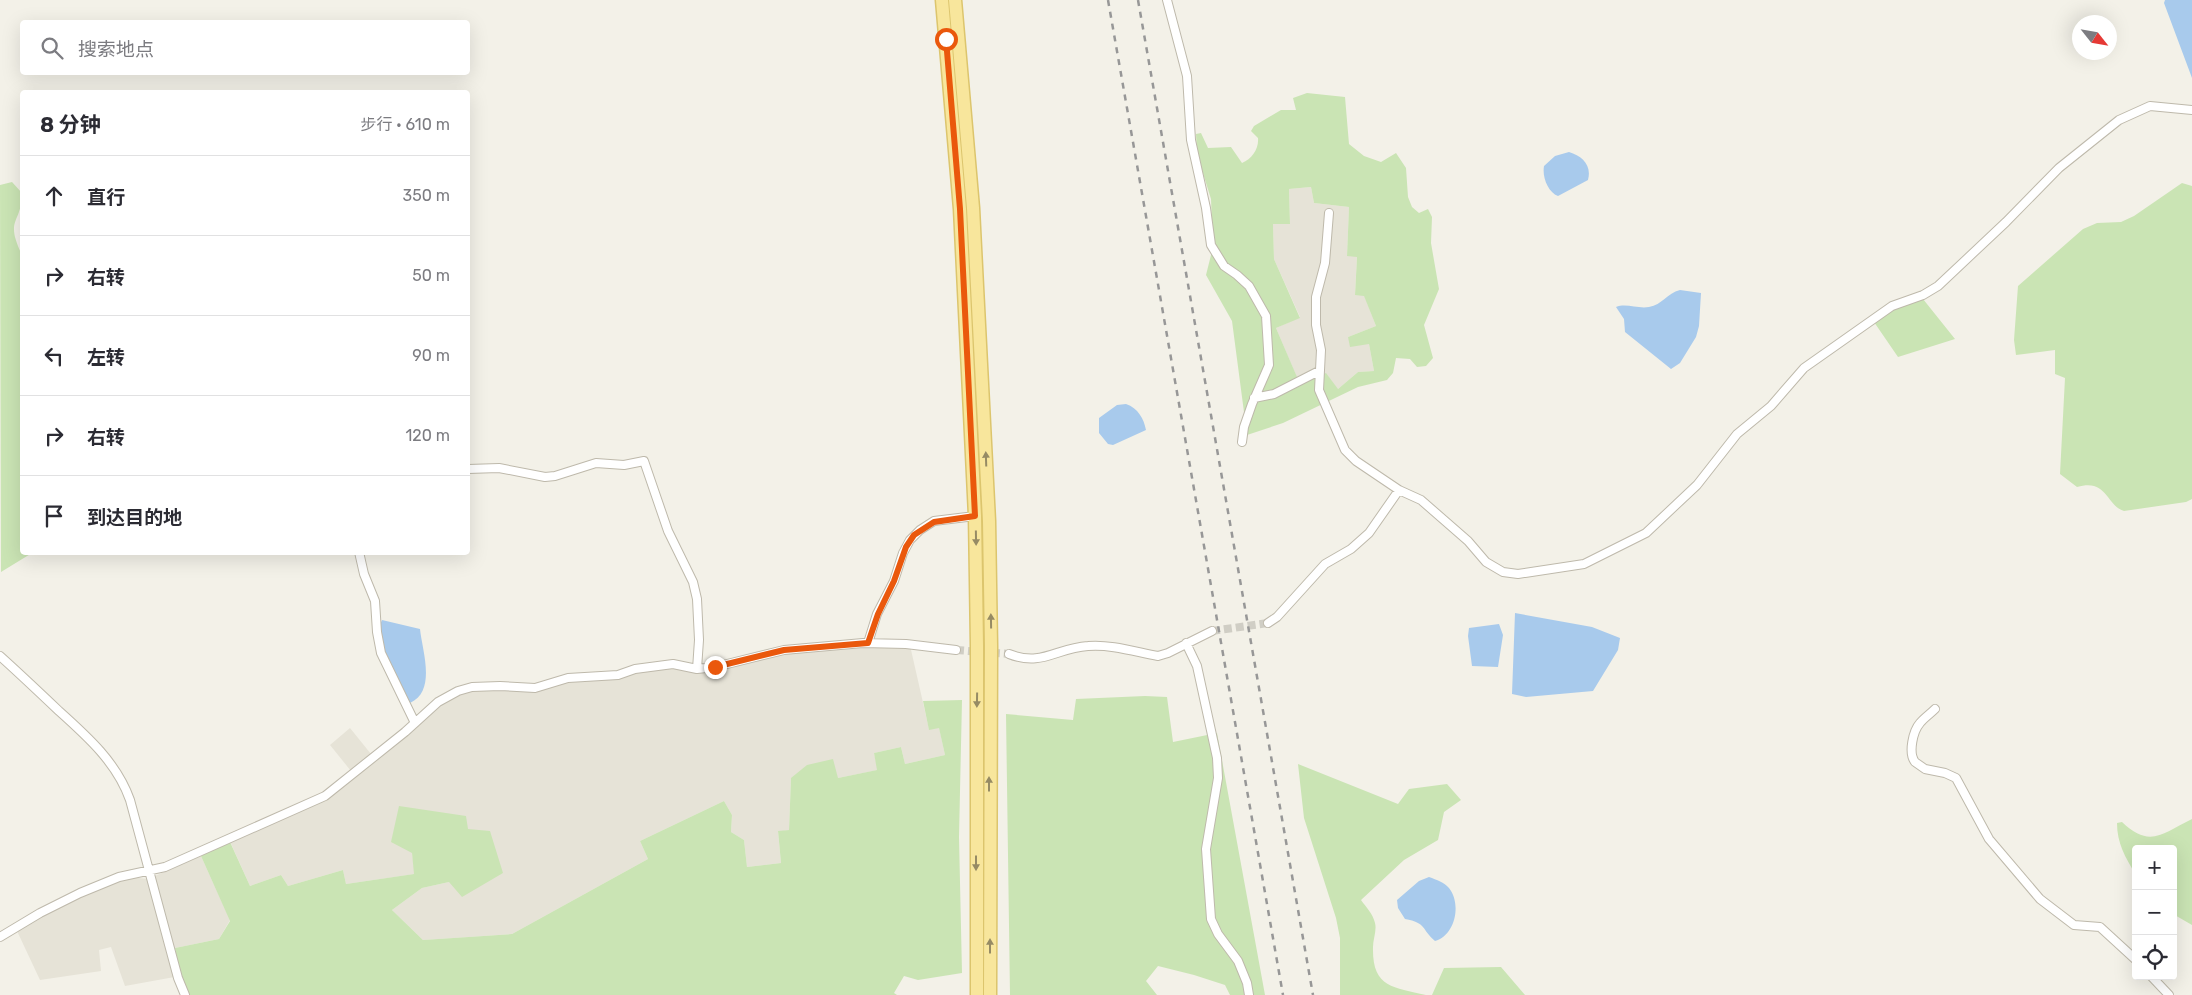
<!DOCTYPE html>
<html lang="zh">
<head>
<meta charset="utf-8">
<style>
	:root { --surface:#fff; --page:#f2f2f3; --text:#2b2b33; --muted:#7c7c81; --line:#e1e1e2 }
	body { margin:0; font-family:Rubik,"Noto Sans SC",sans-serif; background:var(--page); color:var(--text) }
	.controls { position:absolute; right:15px; bottom:15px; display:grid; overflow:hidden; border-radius:5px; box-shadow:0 5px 20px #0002 }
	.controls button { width:45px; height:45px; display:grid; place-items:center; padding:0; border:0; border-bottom:1px solid var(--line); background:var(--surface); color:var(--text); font:25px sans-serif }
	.compass { position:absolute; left:2072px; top:15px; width:45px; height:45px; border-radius:50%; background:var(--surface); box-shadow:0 5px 20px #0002; rotate:121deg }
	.stop { position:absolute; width:15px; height:15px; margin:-11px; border:4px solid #ea580c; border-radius:50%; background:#fff }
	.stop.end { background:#ea580c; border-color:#fff; box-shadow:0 1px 5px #0008 }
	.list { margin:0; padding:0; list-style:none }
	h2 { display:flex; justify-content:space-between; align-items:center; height:65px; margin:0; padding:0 20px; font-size:21px }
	h2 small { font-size:16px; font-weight:400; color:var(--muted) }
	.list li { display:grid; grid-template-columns:32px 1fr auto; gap:15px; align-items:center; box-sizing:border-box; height:80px; padding:0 20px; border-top:1px solid var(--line) }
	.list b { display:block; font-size:19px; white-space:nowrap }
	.list em { font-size:16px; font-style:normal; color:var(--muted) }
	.icon { flex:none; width:28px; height:28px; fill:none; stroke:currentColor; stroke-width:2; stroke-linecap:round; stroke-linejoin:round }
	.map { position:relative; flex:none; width:2192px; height:995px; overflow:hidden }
	.search { position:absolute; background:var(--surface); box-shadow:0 5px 20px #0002; left:20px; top:20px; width:450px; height:55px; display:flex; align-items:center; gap:12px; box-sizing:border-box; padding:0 18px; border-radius:5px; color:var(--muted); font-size:19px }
	.panel { position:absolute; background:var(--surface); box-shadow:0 5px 20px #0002; left:20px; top:90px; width:450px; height:465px; border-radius:5px }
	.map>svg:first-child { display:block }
	.residential { fill:#e6e3d7 }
	.green { fill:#cae4b4; fill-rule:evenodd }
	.water { fill:#a8caec }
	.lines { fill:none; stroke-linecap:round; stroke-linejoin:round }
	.street-tunnel { stroke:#d0cec5; stroke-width:8; stroke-dasharray:8 4; stroke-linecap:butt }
	.street-casing { stroke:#beb9ab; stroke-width:10 }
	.primary-casing { stroke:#dcc56d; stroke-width:15 }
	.street { stroke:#fff; stroke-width:8 }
	.primary { stroke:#f8e69c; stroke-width:12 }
	.rail { stroke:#979797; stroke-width:2.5; stroke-dasharray:6 6; stroke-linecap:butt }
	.oneway { fill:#968b64 }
	.route { stroke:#ea580c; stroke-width:6 }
</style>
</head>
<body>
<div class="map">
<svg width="2192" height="995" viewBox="0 0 2192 995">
	<rect width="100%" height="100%" fill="#f3f1e8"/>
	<path class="residential" d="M1311 187 1314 203 1349 207 1347 256H1357L1355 294 1364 295 1376 326 1348 337 1369 344 1374 371 1358 372 1338 389 1300 385 1276 328 1300 317 1274 259 1273 224H1290L1289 189Z
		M886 639 909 641 929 729 939 727 945 755 905 764 901 747 874 753 878 770 838 778H791L789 830 778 832 781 863 747 867 744 840 731 832 732 815 724 801 640 841 648 859 512 934 423 940 392 910 422 888 449 882 503 873 412 853 415 874 346 884 343 870 288 886 281 875 250 886 228 837 319 797 351 771 330 745 350 728 371 754 444 694 462 686 536 685 569 674 612 672 678 661 709 666 787 648Z
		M201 856 230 920 219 939 175 948 180 976 125 986 111 947 99 950 101 971 40 980 17 931 71 901 129 877 148 879Z"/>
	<path class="green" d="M1307 93 1345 97 1349 144 1364 156 1381 162 1396 153 1406 168 1408 197 1412 207 1419 213 1428 209 1432 217 1431 243 1439 289 1424 325 1433 358 1426 366 1417 367 1410 359 1396 358 1393 373 1387 380 1358 387 1283 423 1247 435 1232 321 1206 275 1213 247 1211 199 1197 154 1196 134 1201 133 1208 148 1231 147 1242 163C1252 159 1259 149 1258 138L1251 131 1254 126 1281 110H1296L1293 98ZM1311 187 1314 203 1349 207 1347 256 1357 257 1355 295 1364 296 1376 326 1348 337 1350 347 1369 344 1374 371 1358 372 1338 389 1326 373 1300 384 1276 328 1300 318 1274 259 1273 224H1290L1289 189Z
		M12 182 22 193C22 224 4 218 22 255V552L32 553 1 572 0 185Z
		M2182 183 2192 186V499L2186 502 2124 511C2106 505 2107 478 2077 487L2060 474 2065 378 2055 374V350L2016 355 2014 340 2018 286 2083 229 2097 223 2121 222 2134 216Z
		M1923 299 1955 339 1898 357 1874 322 1902 304Z
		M1145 696 1167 697 1173 742 1217 733 1265 995H1230L1225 985 1194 975 1158 966 1146 981 1157 995H1010L1006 714 1073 720 1076 699Z
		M962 700 959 837 962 973 918 980 904 976 894 993 897 995H189L180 976 175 948 219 939 230 921 201 856 230 842 250 886 281 875 288 886 343 870 346 884 414 874 412 853 391 842 399 806 466 816 468 829 490 831 503 873 462 897 449 882 422 888 392 910 423 940 512 934 648 859 640 841 724 801 732 815 731 832 744 840 747 867 781 863 778 831 789 830 791 778 807 765 833 759 838 778 877 770 874 753 901 747 905 764 945 755 939 728 929 730 923 701Z
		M1298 764 1398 804 1409 789 1447 784 1461 800 1444 812 1438 840 1404 860 1361 900C1366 907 1373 914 1375 923 1377 930 1373 939 1373 947 1372 988 1393 987 1426 995H1340V938L1336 918 1304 818Z
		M2192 819V925L2173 914V849H2136V875C2125 857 2117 843 2117 823L2122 822C2150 849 2163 833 2192 819Z
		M1501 967 1525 995H1432L1444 968Z"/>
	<path class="water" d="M2165 0H2192V78L2164 3Z
		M1569 152C1582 156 1592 165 1588 180L1558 196C1548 192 1542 177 1544 166L1555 156Z
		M1680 290 1701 293 1699 326 1696 337 1680 363 1671 369 1625 332 1624 319 1616 307C1626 303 1638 309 1649 307 1662 305 1667 293 1680 290Z
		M1126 404C1138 408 1144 419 1146 430L1113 445 1108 444 1099 433V418L1117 405Z
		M1515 613 1592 627 1620 638 1618 650 1593 691 1526 697 1512 694Z
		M382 620 420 629C422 650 437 691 410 703L385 655 379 627Z
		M1499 624 1503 635 1498 667 1472 666 1468 636 1469 628Z
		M1429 877C1437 880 1444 882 1449 888 1462 904 1455 936 1435 941 1421 929 1427 923 1405 919L1398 908 1397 900 1419 881Z"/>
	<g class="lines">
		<path class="street-tunnel" d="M1212 631 1268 623
			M956 650 1009 654"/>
		<defs>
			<path id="street" d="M1167 0 1187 76 1191 140 1206 208 1211 245 1224 266 1237 275 1249 286 1266 316 1269 365 1252 404 1244 427 1242 442
				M1329 213 1325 263 1316 297V325L1321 350 1319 390 1345 450 1356 461 1399 490
				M1254 398 1274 394 1319 371
				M468 469 499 468 545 477 555 476 596 463 624 465 644 461 668 531 693 582 697 599 699 640 697 669
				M359 552 364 574 375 601 377 632 381 653 415 723
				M1268 623 1277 617 1325 564 1351 549 1369 533 1399 490 1421 500 1468 541 1486 562 1503 572 1518 574 1584 564 1646 533 1697 485 1737 434 1771 406 1804 368 1892 306 1923 295 1938 286 2006 222 2059 168 2119 120 2150 106 2192 110
				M868 643 877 614 894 581 903 553 910 540 920 530 934 521 975 516
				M1186 643 1197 666 1217 758 1218 778 1206 849 1211 919 1218 934 1238 961 1247 983 1249 995
				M1009 654C1042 667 1056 648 1088 646 1111 644 1136 652 1158 656L1168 653 1212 631
				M0 656C20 674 39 692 59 711 88 737 117 763 130 800L178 978 185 995
				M1935 709C1930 714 1924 718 1920 723 1913 731 1908 753 1915 762L1925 769 1945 773 1956 778 1989 839 2040 899 2074 925 2100 927 2136 960
				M0 937 40 913 80 893 119 877 165 867 325 796 405 732 438 702 458 691 472 687 500 686 535 688 568 678 618 675 635 669 673 664 697 669 715 667 784 650 863 643 906 644 956 650
				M2151 976 2169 995"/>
			<path id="primary" d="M942 0 960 209 975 516 977 646V995
				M955 0 973 208 989 521 991 646 990 995"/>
		</defs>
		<use href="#street" class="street-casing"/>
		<use href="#primary" class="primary-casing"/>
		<use href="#street" class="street"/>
		<use href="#primary" class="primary"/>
		<path class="rail" d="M1108 0 1283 995
			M1138 0 1313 995"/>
	</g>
	<defs><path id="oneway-solid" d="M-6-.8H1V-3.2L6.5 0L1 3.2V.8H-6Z" transform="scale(1.25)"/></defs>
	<g class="oneway">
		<use href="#oneway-solid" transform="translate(986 459) rotate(-92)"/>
		<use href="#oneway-solid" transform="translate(976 538) rotate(89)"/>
		<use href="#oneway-solid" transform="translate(991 621) rotate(-91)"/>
		<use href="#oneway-solid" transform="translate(977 700) rotate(91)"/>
		<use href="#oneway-solid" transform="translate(989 784) rotate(-90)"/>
		<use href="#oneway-solid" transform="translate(976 863) rotate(90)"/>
		<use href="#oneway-solid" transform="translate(990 946) rotate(-90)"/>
	</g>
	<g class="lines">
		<path class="route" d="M715 667 784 650 868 643 878 614 894 581 906 547 914 535 934 522 975 516 960 209 946 39"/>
	</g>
</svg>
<div class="controls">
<button>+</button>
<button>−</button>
<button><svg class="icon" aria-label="locate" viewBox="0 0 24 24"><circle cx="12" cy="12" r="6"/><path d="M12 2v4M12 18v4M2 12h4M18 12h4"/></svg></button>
</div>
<svg class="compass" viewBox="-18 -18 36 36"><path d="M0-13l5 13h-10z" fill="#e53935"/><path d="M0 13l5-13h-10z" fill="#7c7c81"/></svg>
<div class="stop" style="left:946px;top:39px"></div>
<div class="stop end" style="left:715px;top:667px"></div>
<div class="search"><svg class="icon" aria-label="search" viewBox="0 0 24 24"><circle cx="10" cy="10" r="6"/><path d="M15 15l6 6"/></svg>搜索地点</div>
<section class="panel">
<h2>8 分钟<small>步行 · 610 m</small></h2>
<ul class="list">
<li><svg class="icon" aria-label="ahead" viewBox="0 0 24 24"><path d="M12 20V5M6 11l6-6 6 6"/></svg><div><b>直行</b></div><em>350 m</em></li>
<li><svg class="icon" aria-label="right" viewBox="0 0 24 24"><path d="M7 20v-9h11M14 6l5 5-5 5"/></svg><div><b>右转</b></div><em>50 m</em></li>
<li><svg class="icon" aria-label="left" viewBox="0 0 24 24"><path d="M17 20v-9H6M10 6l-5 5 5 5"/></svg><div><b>左转</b></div><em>90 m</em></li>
<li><svg class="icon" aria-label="right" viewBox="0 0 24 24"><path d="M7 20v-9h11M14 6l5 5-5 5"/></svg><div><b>右转</b></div><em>120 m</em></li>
<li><svg class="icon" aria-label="arrive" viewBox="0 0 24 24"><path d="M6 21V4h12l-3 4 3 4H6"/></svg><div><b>到达目的地</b></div></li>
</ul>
</section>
</div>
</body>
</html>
